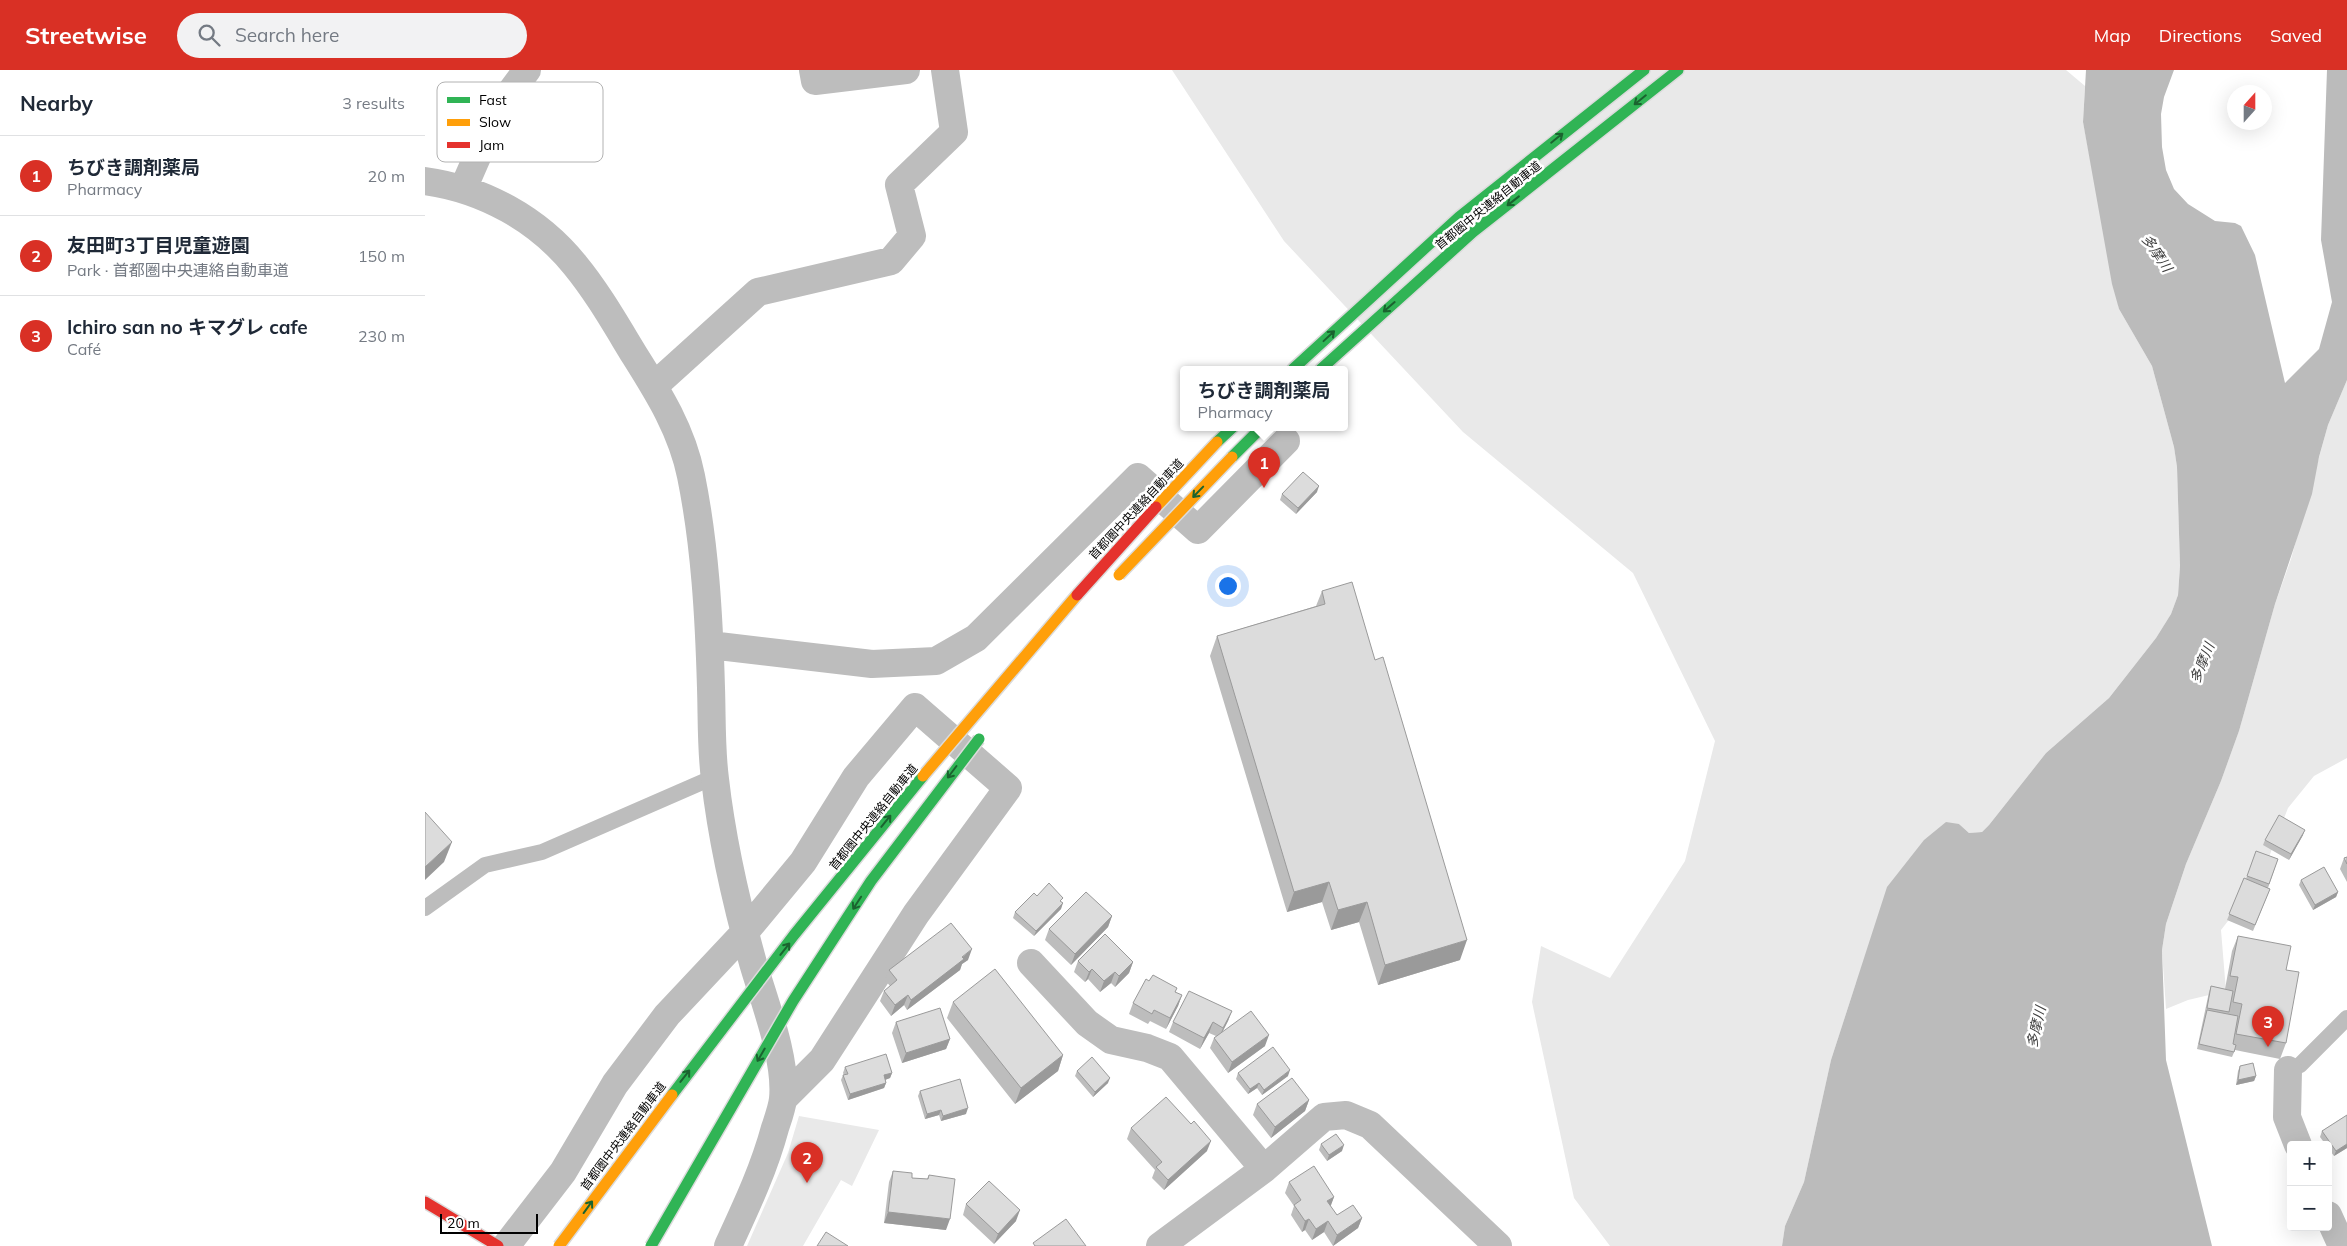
<!DOCTYPE html>
<html lang="en">
<head>
<meta charset="utf-8">
<style>
	:root { --surface:#fff; --page:#f2f2f3; --text:#1f2937; --muted:#747a83; --line:#e0e1e3; --accent:#d93025 }
	body { margin:0; font-family:Mulish,"Noto Sans JP",sans-serif; background:var(--page); color:var(--text) }
	.controls { position:absolute; right:15px; bottom:15px; display:grid; overflow:hidden; border-radius:5px; box-shadow:0 5px 20px #0002 }
	.controls button { width:45px; height:45px; display:grid; place-items:center; padding:0; border:0; border-bottom:1px solid var(--line); background:var(--surface); color:var(--text); font:25px sans-serif }
	.compass { position:absolute; left:1802px; top:15px; width:45px; height:45px; border-radius:50%; background:var(--surface); box-shadow:0 5px 20px #0002; rotate:21deg }
	.scale { position:absolute; left:15px; bottom:12px; width:98px; box-sizing:border-box; padding-left:5px; border:2px solid #000; border-top:0; font-size:14px; line-height:18px; white-space:nowrap; color:#000; -webkit-text-stroke:4px #fff; paint-order:stroke }
	.you { position:absolute; left:802px; top:515px; width:18px; height:18px; margin:-12px; border:4px solid #fff; border-radius:50%; background:#1a73e8; box-shadow:0 0 0 8px #1a73e833 }
	.badge { display:grid; place-items:center; width:32px; height:32px; border-radius:50%; background:var(--accent); color:#fff; font-size:16px; font-weight:700 }
	.pin { position:absolute; translate:-50% -41px; filter:drop-shadow(0 1px 2px #0008) }
	.pin::after { content:''; position:absolute; top:26px; width:18px; height:15px; background:inherit; clip-path:polygon(0 0,100% 0,50% 100%) }
	.popup { position:absolute; left:755px; top:296px; width:168px; height:65px; box-sizing:border-box; display:grid; place-content:center; border-radius:5px; background:var(--surface); filter:drop-shadow(0 1px 4px #0005); font-size:16px; white-space:nowrap; color:var(--muted) }
	.popup b { font-size:19px; color:var(--text) }
	.popup::after { content:''; position:absolute; left:50%; top:100%; margin-left:-10px; border:10px solid transparent; border-top-color:var(--surface) }
	.list { margin:0; padding:0; list-style:none }
	h2 { display:flex; justify-content:space-between; align-items:center; height:65px; margin:0; padding:0 20px; font-size:21px }
	h2 small { font-size:16px; font-weight:400; color:var(--muted) }
	.list li { display:grid; grid-template-columns:32px 1fr auto; gap:15px; align-items:center; box-sizing:border-box; height:80px; padding:0 20px; border-top:1px solid var(--line) }
	.list b { display:block; font-size:19px; white-space:nowrap }
	.list p { margin:0; font-size:16px; white-space:nowrap; color:var(--muted) }
	.list em { font-size:16px; font-style:normal; color:var(--muted) }
	.icon { flex:none; width:28px; height:28px; fill:none; stroke:currentColor; stroke-width:2; stroke-linecap:round; stroke-linejoin:round }
	.map { position:relative; flex:none; width:1922px; height:1176px; overflow:hidden }
	header { display:flex; align-items:center; gap:30px; box-sizing:border-box; height:70px; padding:0 25px; background:var(--accent); color:#fff }
	header strong { font-size:24px }
	nav { display:flex; gap:28px; margin-inline-start:auto; font-size:18px }
	.search { width:350px; height:45px; background:var(--page); display:flex; align-items:center; gap:12px; box-sizing:border-box; padding:0 18px; border-radius:28px; color:var(--muted); font-size:19px }
	main { display:flex }
	aside { flex:1; background:var(--surface) }
	.map>svg:first-child { display:block }
	.green { fill:#e9e9e9 }
	.water { fill:#bbb }
	.lines { fill:none; stroke-linecap:round; stroke-linejoin:round }
	.fast-casing { stroke:#dbdbdb; stroke-width:14 }
	.jam-casing { stroke:#dbdbdb; stroke-width:14 }
	.lane { stroke:#bdbdbd; stroke-width:16 }
	.street { stroke:#bdbdbd; stroke-width:28 }
	.fast { stroke:#30b455; stroke-width:11 }
	.jam { stroke:#e5322d; stroke-width:11 }
	.fast-bridge-casing { stroke:#dbdbdb; stroke-width:14; stroke-linecap:butt }
	.slow-bridge-casing { stroke:#dbdbdb; stroke-width:14; stroke-linecap:butt }
	.jam-bridge-casing { stroke:#dbdbdb; stroke-width:14; stroke-linecap:butt }
	.fast-bridge { stroke:#30b455; stroke-width:11 }
	.slow-bridge { stroke:#ff9f0a; stroke-width:11 }
	.jam-bridge { stroke:#e5322d; stroke-width:11 }
	.wall { fill:#bdbdbd }
	.shaded-wall { fill:#9a9a9a }
	.building { fill:#dcdcdc; stroke:#9a9a9a }
	.oneway { stroke:#1a632f }
	.labels { text-anchor:middle; dominant-baseline:central; stroke-width:5; stroke-linejoin:round; paint-order:stroke }
	.street-label { font-size:12px; fill:#000; stroke:#fff }
	.water-label { font-size:14px; font-style:italic; fill:#3f3f3f; stroke:#fff }
	.key { fill:#fff; stroke:#b2b2b2; stroke-width:1 }
	.key-label { font-size:14px; fill:#000 }
</style>
</head>
<body>
<header>
<strong>Streetwise</strong>
<div class="search"><svg class="icon" aria-label="search" viewBox="0 0 24 24"><circle cx="10" cy="10" r="6"/><path d="M15 15l6 6"/></svg>Search here</div>
<nav><a>Map</a><a>Directions</a><a>Saved</a></nav>
</header>
<main>
<aside>
<h2>Nearby<small>3 results</small></h2>
<ul class="list">
<li><span class="badge">1</span><div><b>ちびき調剤薬局</b><p>Pharmacy</p></div><em>20 m</em></li>
<li><span class="badge">2</span><div><b>友田町3丁目児童遊園</b><p>Park · 首都圏中央連絡自動車道</p></div><em>150 m</em></li>
<li><span class="badge">3</span><div><b>Ichiro san no キマグレ cafe</b><p>Café</p></div><em>230 m</em></li>
</ul>
</aside>
<div class="map">
<svg width="1922" height="1176" viewBox="0 0 1922 1176">
	<rect width="100%" height="100%" fill="#fff"/>
	<path class="green" d="M747 0H1641L1660 16 1658 52 1694 239 1727 296 1749 377 1752 397 1755 496 1753 525 1746 544 1731 568 1684 628 1621 683 1564 755 1557 762 1544 763 1534 754 1431 913 1406 990 1379 1112 1360 1156 1357 1176H1185L1149 1128 1107 932 1116 876 1185 908 1260 791 1290 671 1208 503 1038 362 859 171Z
		M1922 310V688L1889 706 1863 738 1835 810 1796 860 1801 921 1763 930 1741 939 1737 880 1741 854 1761 794 1796 711 1814 661 1850 534 1866 489 1903 355Z
		M374 1046 454 1060 427 1116 416 1110 378 1176H322L363 1083Z"/>
	<path class="water" d="M1661 0H1749L1739 27 1736 44 1737 77 1741 100 1749 119 1763 134 1790 151 1810 153 1816 156 1830 185 1860 313 1894 279 1907 232 1896 170 1902 0H1922V310L1903 355 1894 387 1887 424 1850 534 1814 661 1796 711 1761 794 1741 854 1737 880 1741 990 1787 1176H1357L1360 1156 1379 1112 1406 990 1462 817 1499 770 1521 752 1534 754 1544 763 1557 762 1564 755 1621 683 1684 628 1731 568 1746 544 1753 525 1755 496 1752 397 1749 377 1727 296 1694 239 1687 214 1658 52Z"/>
	<g class="lines">
		<defs>
			<path id="fast" d="M868 299 1034 147 1219 0
				M896 299 1048 162 1253 0
				M792 372 808 357
				M807 387 837 357"/>
			<path id="jam" d="M0 1132 73 1176"/>
		</defs>
		<use href="#fast" class="fast-casing"/>
		<use href="#jam" class="jam-casing"/>
		<path class="lane" d="M0 838 60 795 117 782 289 707
			M1863 1000 1875 995 1922 948"/>
		<path class="street" d="M388 0 390 11 481 0
			M0 111C58 119 113 149 150 195 173 223 191 255 210 286 234 324 257 361 266 406 280 475 284 547 286 618 287 648 286 679 290 709 297 771 311 832 328 893 339 931 362 989 358 1029 357 1038 353 1049 350 1058 339 1099 321 1137 303 1176
			M38 119 73 39 102 0
			M229 316 333 222 466 191 487 166 474 115 529 62 520 0
			M285 575 447 594 511 591 551 568 713 407 773 460 861 371
			M606 893 662 953 686 970 722 978 745 987 839 1099
			M1863 1000 1862 1047 1873 1075
			M1903 1145 1917 1176
			M81 1176 138 1102 190 1014 242 945 320 862 378 792 431 707 490 637 583 718 491 844 397 990 358 1029
			M735 1176 839 1099 899 1047 921 1045 945 1055 1073 1176"/>
		<use href="#fast" class="fast"/>
		<use href="#jam" class="jam"/>
		<defs>
			<path id="fast-bridge" d="M247 1025 369 865 498 706
				M226 1176 368 931 446 811 554 669"/>
			<path id="slow-bridge" d="M731 437 792 372
				M694 505 807 387
				M498 706 652 525
				M134 1176 247 1025"/>
			<path id="jam-bridge" d="M652 525 731 437"/>
		</defs>
		<use href="#fast-bridge" class="fast-bridge-casing"/>
		<use href="#slow-bridge" class="slow-bridge-casing"/>
		<use href="#jam-bridge" class="jam-bridge-casing"/>
		<use href="#fast-bridge" class="fast-bridge"/>
		<use href="#slow-bridge" class="slow-bridge"/>
		<use href="#jam-bridge" class="jam-bridge"/>
	</g>
	<path class="wall" d="M892 422 871 444 855 430 857 424Z
		M897 521 1035 890 953 915 934 852 906 860 897 832 862 842 785 586 792 566 891 536Z
		M1878 765 1864 790 1838 775 1840 770Z
		M1831 781 1853 789 1843 818 1845 819 1828 861 1802 850 1819 808 1821 809Z
		M1922 787V812L1915 799 1919 788Z
		M1876 810 1913 822 1911 827 1888 840 1874 815Z
		M612 826 637 832 636 839 609 866 588 848 590 842Z
		M687 846 683 857 646 895 620 870 624 859Z
		M1813 866 1861 973 1855 989 1810 980 1807 987 1772 979 1784 922 1786 916 1800 919 1807 881Z
		M543 890 537 894 535 900 482 940 479 935 466 946 455 931 459 921 465 916 460 910 464 900Z
		M653 891 708 892 704 903 690 917 686 913 675 922 663 909 660 912 649 902Z
		M724 911 752 918 750 923 757 925 753 936 741 959 725 951 723 954 704 944 708 933Z
		M528 932 638 985 633 1001 590 1034 522 948Z
		M807 941 803 951 798 961 840 976 803 1003 785 978 789 968 791 966 784 963 775 979 744 962 748 952Z
		M471 952 525 969 521 979 477 993 467 963Z
		M1815 996 1831 1006 1829 1011 1811 1015 1813 1001Z
		M420 997 467 1003 465 1008 460 1010 461 1013 459 1018 423 1030 416 1010 418 1005H419L418 1003Z
		M652 1001 683 1013 668 1027 650 1006Z
		M813 1003 863 1006 837 1025 832 1018 823 1024 811 1009Z
		M495 1021 541 1044 516 1051 514 1045 500 1049 493 1026Z
		M884 1030 880 1041 846 1068 828 1045 832 1034Z
		M1922 1045V1078L1909 1086 1903 1078V1075H1901L1895 1067 1897 1061Z
		M706 1058 782 1081 739 1120 727 1108 730 1100 702 1069Z
		M896 1074 917 1081 902 1091 894 1080Z
		M468 1101 487 1108 502 1109 504 1105 521 1160 459 1153 464 1112Z
		M864 1112 909 1127 905 1136 912 1145 937 1148 933 1158 908 1176 899 1162 887 1170 880 1160 877 1162 866 1145 869 1136 860 1123Z
		M541 1134 591 1151 569 1174 538 1145Z"/>
	<path class="shaded-wall" d="M894 416 892 422 871 444 873 438Z
		M1880 760 1878 765 1864 790 1866 784Z
		M27 772 19 792 0 810V797Z
		M904 812 897 832 862 842 869 822Z
		M1913 822 1911 827 1888 840 1890 835Z
		M942 832 934 852 906 860 913 840Z
		M638 833 636 839 609 866 611 861Z
		M687 846 683 857 646 895 650 884Z
		M1042 870 1035 890 953 915 960 895Z
		M547 879 543 890 537 894 535 900 482 940 486 930Z
		M708 892 704 903 690 917 694 906Z
		M667 899 663 909 660 912 664 902Z
		M690 902 686 913 675 922 679 911Z
		M483 925 479 935 466 946 470 935Z
		M757 925 753 936 741 959 745 948Z
		M807 941 803 951 794 968 798 958Z
		M788 952 784 963 775 979 779 968Z
		M844 965 840 976 803 1003 807 992Z
		M525 969 521 979 477 993 481 983Z
		M638 985 633 1001 590 1034 596 1018Z
		M865 1000 863 1006 837 1025 839 1020Z
		M467 1003 465 1008 457 1011 459 1005Z
		M1831 1006 1829 1011 1811 1015 1813 1010Z
		M685 1008 683 1013 668 1027 670 1022Z
		M461 1013 459 1018 423 1030 425 1024Z
		M834 1013 832 1018 823 1024 825 1019Z
		M884 1030 880 1041 846 1068 850 1057Z
		M543 1038 541 1044 516 1051 518 1046Z
		M516 1040 514 1045 500 1049 502 1044Z
		M786 1071 782 1081 739 1120 743 1110Z
		M1922 1074V1078L1909 1086 1911 1081Z
		M919 1075 917 1081 902 1091 904 1085Z
		M909 1127 905 1138 902 1131Z
		M595 1140 591 1151 569 1174 573 1164Z
		M463 1142 525 1149 521 1160 459 1153Z
		M937 1148 933 1158 908 1176 912 1165Z
		M884 1149 880 1160 877 1162 880 1151Z
		M903 1151 899 1162 887 1170 891 1159Z"/>
	<path class="building" d="M878 402 894 416 873 438 857 424Z
		M927 512 950 590 958 587 1042 870 960 895 942 832 913 840 904 812 869 822 792 566 900 534 897 521Z
		M0 742 27 772 0 797Z
		M1854 745 1880 760 1866 784 1840 770Z
		M1831 781 1853 789 1844 814 1822 806Z
		M1922 787V794L1919 788Z
		M1899 797 1913 822 1890 835 1876 810Z
		M1819 808 1845 819 1830 855 1804 844Z
		M624 813 638 828 635 831 638 833 611 861 590 842 609 823 612 826Z
		M661 822 687 846 650 884 624 859Z
		M526 853 547 879 537 887 539 889 486 930 483 925 470 935 459 921 472 910 464 900Z
		M680 864 708 892 694 906 690 902 679 911 667 899 664 902 653 891Z
		M1813 866 1866 876 1861 900 1874 902 1861 973 1811 964 1817 934 1808 932 1813 907 1805 906Z
		M570 899 638 985 596 1018 528 932Z
		M728 905 752 918 750 922 757 925 745 948 729 940 727 944 708 933 721 909 724 911Z
		M1786 916 1808 921 1804 942 1782 938Z
		M764 921 807 941 798 958 788 952 779 968 748 952Z
		M515 938 525 969 481 983 471 952Z
		M1782 940 1813 946 1808 974 1811 975 1809 982 1774 974Z
		M826 941 844 965 807 992 789 968Z
		M848 977 865 1000 839 1020 834 1013 825 1019 813 1003Z
		M461 984 467 1003 459 1005 461 1013 425 1024 418 1005 423 1004 420 997Z
		M667 987 685 1008 670 1022 652 1001Z
		M1828 993 1831 1006 1813 1010 1815 996Z
		M867 1008 884 1030 850 1057 832 1034Z
		M535 1009 543 1038 518 1046 516 1040 502 1044 495 1021Z
		M741 1027 766 1054 769 1051 786 1071 743 1110 731 1097 737 1092 706 1058Z
		M1922 1045V1074L1911 1081 1897 1061Z
		M911 1064 919 1075 904 1085 896 1074Z
		M889 1096 909 1127 902 1131 912 1145 928 1135 937 1148 912 1165 903 1151 891 1159 884 1149 880 1151 869 1135 876 1130 864 1112Z
		M468 1101 487 1103V1108L503 1109 504 1105 530 1109 525 1149 463 1142Z
		M564 1111 595 1140 573 1164 541 1134Z
		M641 1149 661 1176H610L608 1173Z
		M401 1162 423 1176H392Z"/>
	<defs><path id="oneway-shaft" d="M-6 0H5M1.5-3L5.5 0L1.5 3" fill="none" stroke-width="1.6" stroke-linecap="round" stroke-linejoin="round" transform="scale(1.25)"/></defs>
	<g class="oneway">
		<use href="#oneway-shaft" transform="translate(1215 30) rotate(141)"/>
		<use href="#oneway-shaft" transform="translate(1132 68) rotate(-39)"/>
		<use href="#oneway-shaft" transform="translate(1088 131) rotate(142)"/>
		<use href="#oneway-shaft" transform="translate(964 237) rotate(139)"/>
		<use href="#oneway-shaft" transform="translate(904 266) rotate(-43)"/>
		<use href="#oneway-shaft" transform="translate(773 422) rotate(134)"/>
		<use href="#oneway-shaft" transform="translate(527 702) rotate(127)"/>
		<use href="#oneway-shaft" transform="translate(461 751) rotate(-51)"/>
		<use href="#oneway-shaft" transform="translate(432 833) rotate(123)"/>
		<use href="#oneway-shaft" transform="translate(360 879) rotate(-52)"/>
		<use href="#oneway-shaft" transform="translate(336 985) rotate(120)"/>
		<use href="#oneway-shaft" transform="translate(260 1006) rotate(-52)"/>
		<use href="#oneway-shaft" transform="translate(163 1137) rotate(-54)"/>
	</g>
	<g class="labels">
		<g class="street-label">
			<text transform="translate(1063 135) rotate(-39)">首都圏中央連絡自動車道</text>
			<text transform="translate(711 439) rotate(-47)">首都圏中央連絡自動車道</text>
			<text transform="translate(448 747) rotate(-51)">首都圏中央連絡自動車道</text>
			<text transform="translate(198 1066) rotate(-53)">首都圏中央連絡自動車道</text>
		</g>
		<g class="water-label">
			<text transform="translate(1732 183) rotate(56)">多摩川</text>
			<text transform="translate(1777 593) rotate(-68)">多摩川</text>
			<text transform="translate(1611 957) rotate(-77)">多摩川</text>
		</g>
	</g>
	<rect x="12" y="12" width="166" height="80" rx="8" class="key"/>
	<rect x="22" y="27" width="23" height="6" fill="#30b455"/>
	<rect x="22" y="49" width="23" height="7" fill="#ff9f0a"/>
	<rect x="22" y="72" width="23" height="6" fill="#e5322d"/>
	<g class="key-label">
		<text x="54" y="35">Fast</text>
		<text x="54" y="57">Slow</text>
		<text x="54" y="80">Jam</text>
	</g>
</svg>
<div class="controls">
<button>+</button>
<button>−</button>
</div>
<svg class="compass" viewBox="-18 -18 36 36"><path d="M0-13l5 13h-10z" fill="#e53935"/><path d="M0 13l5-13h-10z" fill="#747a83"/></svg>
<div class="scale">20 m</div>
<div class="you"></div>
<div class="pin badge" style="left:839px;top:418px">1</div>
<div class="popup"><b>ちびき調剤薬局</b>Pharmacy</div>
<div class="pin badge" style="left:382px;top:1113px">2</div>
<div class="pin badge" style="left:1843px;top:977px">3</div>
</div>
</main>
</body>
</html>
